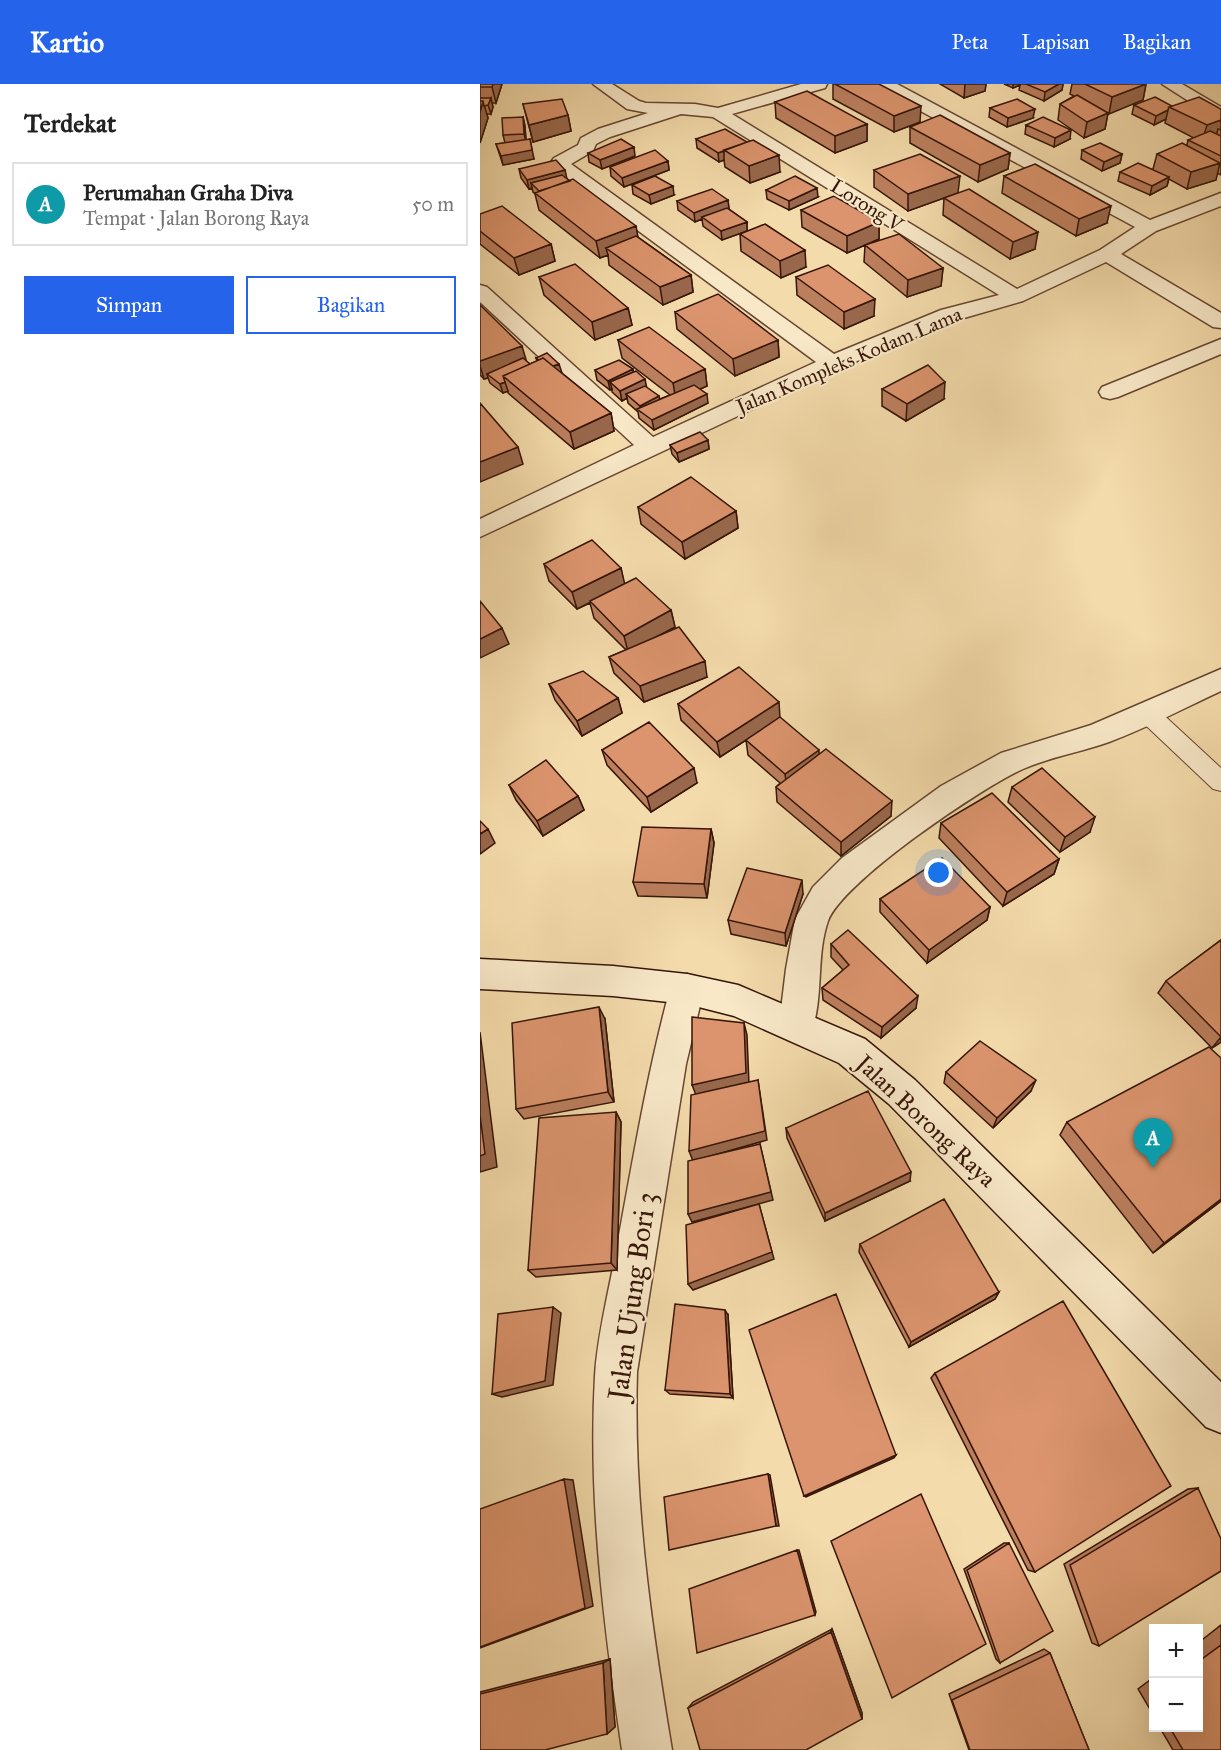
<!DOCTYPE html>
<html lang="id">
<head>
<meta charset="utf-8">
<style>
	:root { --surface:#fff; --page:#f2f2f2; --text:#222; --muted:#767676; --line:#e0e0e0; --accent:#2563eb }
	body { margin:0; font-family:"IM FELL Great Primer",serif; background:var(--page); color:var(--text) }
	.controls { position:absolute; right:18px; bottom:18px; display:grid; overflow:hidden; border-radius:0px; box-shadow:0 6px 24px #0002 }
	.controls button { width:54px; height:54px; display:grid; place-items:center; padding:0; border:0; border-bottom:2px solid var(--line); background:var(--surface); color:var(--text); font:30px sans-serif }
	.you { position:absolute; left:459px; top:789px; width:21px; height:21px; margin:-15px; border:4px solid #fff; border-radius:50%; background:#1a73e8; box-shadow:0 0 0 9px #1a73e833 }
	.badge { display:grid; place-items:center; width:39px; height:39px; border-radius:50%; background:var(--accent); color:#fff; font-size:20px; font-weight:700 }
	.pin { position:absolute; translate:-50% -50px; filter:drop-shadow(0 2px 3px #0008) }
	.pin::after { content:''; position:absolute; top:32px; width:21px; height:18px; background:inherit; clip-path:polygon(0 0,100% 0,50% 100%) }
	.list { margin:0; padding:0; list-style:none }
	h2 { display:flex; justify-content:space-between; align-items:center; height:78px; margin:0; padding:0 24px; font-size:26px }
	h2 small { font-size:20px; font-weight:400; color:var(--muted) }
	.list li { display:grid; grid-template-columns:39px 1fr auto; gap:18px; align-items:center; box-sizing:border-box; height:84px; margin:0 12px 12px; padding:0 12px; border:2px solid var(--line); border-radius:0px }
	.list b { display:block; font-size:22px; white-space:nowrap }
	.list p { margin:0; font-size:20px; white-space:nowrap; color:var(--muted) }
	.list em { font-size:20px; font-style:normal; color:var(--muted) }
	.actions { display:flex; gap:12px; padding:18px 24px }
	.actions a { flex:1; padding:14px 0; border:2px solid var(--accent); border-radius:0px; text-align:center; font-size:21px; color:var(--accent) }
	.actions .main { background:var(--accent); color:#fff }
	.map { position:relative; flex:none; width:741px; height:1666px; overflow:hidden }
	header { display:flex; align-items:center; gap:36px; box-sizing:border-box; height:84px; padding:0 30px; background:var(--accent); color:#fff }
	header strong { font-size:28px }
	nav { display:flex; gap:33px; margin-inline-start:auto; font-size:21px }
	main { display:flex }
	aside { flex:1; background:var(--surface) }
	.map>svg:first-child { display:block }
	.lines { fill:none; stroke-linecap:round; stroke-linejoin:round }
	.lane-casing { stroke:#664631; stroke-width:2 }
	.street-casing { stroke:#664631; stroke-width:3 }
	.secondary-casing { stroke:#361508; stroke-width:3 }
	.lane { fill:#f8e8c8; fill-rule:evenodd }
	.street { fill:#f8e8c8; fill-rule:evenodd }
	.secondary { fill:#f8e8c8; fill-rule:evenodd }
	.wall { fill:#bc7f5e; stroke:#361508; stroke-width:1.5 }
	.shaded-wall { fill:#99684c; stroke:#361508; stroke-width:1.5 }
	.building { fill:#db946d; stroke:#361508; stroke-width:1.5 }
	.labels { text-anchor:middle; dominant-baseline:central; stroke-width:4.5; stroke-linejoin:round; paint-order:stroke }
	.far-street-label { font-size:20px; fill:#361508; stroke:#f8e8c8 }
	.street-label { font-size:24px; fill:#361508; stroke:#f8e8c8 }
	.near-street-label { font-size:28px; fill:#361508; stroke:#f8e8c8 }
</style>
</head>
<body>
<header>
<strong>Kartio</strong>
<nav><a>Peta</a><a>Lapisan</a><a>Bagikan</a></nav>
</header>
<main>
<aside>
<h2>Terdekat<small></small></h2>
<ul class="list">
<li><span class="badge" style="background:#0f9aa8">A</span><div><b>Perumahan Graha Diva</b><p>Tempat · Jalan Borong Raya</p></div><em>50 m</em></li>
</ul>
<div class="actions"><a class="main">Simpan</a><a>Bagikan</a></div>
</aside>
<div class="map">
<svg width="741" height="1666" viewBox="0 0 741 1666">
	<rect width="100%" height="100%" fill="#f4dbab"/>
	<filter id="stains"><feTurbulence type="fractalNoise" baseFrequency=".00333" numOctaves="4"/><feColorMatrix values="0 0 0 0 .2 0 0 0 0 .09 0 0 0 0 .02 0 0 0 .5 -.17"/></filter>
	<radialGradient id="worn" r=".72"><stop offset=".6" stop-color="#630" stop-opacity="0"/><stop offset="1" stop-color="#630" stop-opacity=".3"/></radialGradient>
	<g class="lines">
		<defs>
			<path id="lane" d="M667 621 675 623 741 684V707L733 705 659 635 656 629 659 623Z"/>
			<path id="street" d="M113 0H132L159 17 166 19 215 20 238 24 321 0H347L345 4 252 30 537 205 620 166 655 143 398 4 396 0H417L670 136 741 109V122L676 147 641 170 741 229V244L733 243 626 178 543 217 477 236 360 284 0 453V435L154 361 0 218V201L7 203 173 353 336 278 76 86 71 78 74 74 98 61 101 54 118 45 168 29 147 25ZM201 30 233 33 519 211 461 226 354 270 91 80 113 67 116 60 130 53Z
				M682 0H702L741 23V35L735 34Z
				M741 255V270L638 313 630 315 622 313 619 308 622 303Z
				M741 585V607C704 624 667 644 629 658 601 668 570 673 543 685 502 703 362 798 348 837 335 874 345 918 329 953L317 958 305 953 299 942 306 885 315 835 333 803 362 774 461 702 521 669 611 641Z
				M207 890 219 894 224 905 206 980 157 1288C153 1416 171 1540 192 1666H142C124 1542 108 1418 115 1292 117 1252 130 1203 137 1162 153 1076 167 990 190 905L195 894Z"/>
			<path id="secondary" d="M0 875 133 882 207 890 258 901 385 955 435 996 741 1298V1349L726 1343 409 1020 359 979 254 932 207 920 133 912 0 905Z"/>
		</defs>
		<use href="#lane" class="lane-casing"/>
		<use href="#street" class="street-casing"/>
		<use href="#secondary" class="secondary-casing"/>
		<use href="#lane" class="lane"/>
		<use href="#street" class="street"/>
		<use href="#secondary" class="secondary"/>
	</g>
	<path class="wall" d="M0 0H22L16 19H12L13 23 11 30H7L8 34 0 59Z
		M353 0H399L440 38 414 48 353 15Z
		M460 0H506L505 7 484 14Z
		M524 0H583L582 6 564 17 539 6 540 1 533 4Z
		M592 0H666L663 16 628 29 625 45 604 54 578 36 580 20 594 12 590 10Z
		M295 18 387 40V57L355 69 296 34Z
		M43 20 88 31 91 47 53 58Z
		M654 21 692 22 741 25V91L737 89 736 96 707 105 689 95 687 102 670 111 638 97 640 88 673 85 677 70 707 61 708 56 714 54 685 39 686 35 674 41 652 30Z
		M510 24 553 34 527 43 509 33Z
		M43 33 45 42 46 56 54 75 23 81 16 60 25 59 23 51Z
		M546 41 590 55 574 63 545 50Z
		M430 43 530 69 528 85 498 98 430 59Z
		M216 55 300 88 270 99 245 83 244 76 239 78 217 64Z
		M602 66 642 70 640 79 622 87 601 75Z
		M108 69 155 72 122 85 109 78Z
		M188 77 189 86 144 103 131 92 130 83Z
		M39 85 85 86 86 94 158 153 211 191 213 208 183 221 129 181 128 171 120 174 59 126 55 110 53 108 52 104 49 105 41 94Z
		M394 86 478 109 555 165 530 175 463 131 464 114 428 127 394 103Z
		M524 92 627 139 596 152 522 109Z
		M152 101 194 111 171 120 153 110Z
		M286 106 338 113 309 126 287 115Z
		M248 116 249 125 267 138V147L242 156 223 142 222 135 215 138 198 126 197 117Z
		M321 126 399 138V155L367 169 322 143Z
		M0 130 71 160 75 177 39 191 0 160Z
		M260 150 326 183 301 194 261 167Z
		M385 161 463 184 461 202 427 213 384 178Z
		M59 193 148 224 152 241 115 256 64 211Z
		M316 193 394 232 364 245 317 211Z
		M0 221 46 277 50 280 57 277 56 274 82 289 131 329 134 347 94 365 28 309V307L23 309 10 299 8 294 4 295 0 291Z
		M195 228 298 256 299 273 255 292 197 245Z
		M138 256 225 285 227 302 220 305 228 319 174 346 159 334 158 328 148 319 147 314 142 317 132 308V305L130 306 117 296 115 286 153 288 166 303 180 315 190 311 142 274Z
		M402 305 464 315 426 337 402 322Z
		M228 356 229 365 199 378 192 370 190 361Z
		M158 423 256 427 258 444 205 475 161 440Z
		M64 480 141 484 144 500 191 526 195 543 176 553 227 593 164 618 134 589 129 573 146 566 114 534 110 519 97 525 69 497Z
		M69 600 138 614 142 629 102 652 75 616Z
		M198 620 300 634 339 671 411 732 361 772 297 718 296 703 300 699 268 671 266 656 240 673 201 636Z
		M122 666 217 699 171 728 127 681Z
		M29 701 98 712 104 726 63 752 36 716Z
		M532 703 610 748 580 768 528 718Z
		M461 739 579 775 574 790 523 822 459 754Z
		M231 745 234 759 227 814 158 812 153 798Z
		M323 810 306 862 251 850 248 836Z
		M400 815 510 823 507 836 447 879 400 828Z
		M741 856V958L732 964 678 909 686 897Z
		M351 860 436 924 401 954 343 916 342 904 363 886 351 873Z
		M125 935 134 1018 44 1035 36 1025Z
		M466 988 551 1007 513 1044 464 999Z
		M136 1028 141 1038 137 1186 56 1193 48 1186Z
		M587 1038 741 1117 673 1169 580 1051Z
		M306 1044 430 1097 345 1137 307 1054Z
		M380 1160 519 1208 515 1215 429 1263 379 1168Z
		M248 1231 253 1314 190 1310 185 1306Z
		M455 1289 555 1488 548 1486 451 1294Z
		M718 1404 619 1562 612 1559 584 1480 708 1405Z
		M524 1459H529L520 1579 516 1575 484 1485Z
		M741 1541V1666H693L680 1644H718V1559Z
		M352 1545 382 1629V1635L208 1624 213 1618Z
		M564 1565 570 1569 609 1666H489L469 1610Z
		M130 1575 135 1643 127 1650 0 1666V1608Z
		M674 1593V1632L658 1605Z"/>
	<path class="shaded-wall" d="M13 0H22L16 19 12 3Z
		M485 0H506L505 7 484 14Z
		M533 0H540V1L533 4Z
		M579 0H583L582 6 564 17 565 8Z
		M666 0 663 16 629 30 632 13Z
		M11 14 13 23 11 30 8 21Z
		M3 17 8 34 0 59V28Z
		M441 22 440 38 414 48V32Z
		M555 25 553 34 527 43 528 34Z
		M688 26 686 35 674 41 676 32Z
		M628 29 625 45 604 54 607 38Z
		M88 31 91 47 53 58 49 41Z
		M43 33 45 42 46 58 44 50Z
		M741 36V46L738 45 736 52 722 58 727 41Z
		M387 40V57L355 69V52Z
		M591 46 590 55 574 63 575 54Z
		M50 55 54 75 23 81 21 72Z
		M154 63 155 72 122 85 120 76Z
		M244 67V76L239 78 238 69Z
		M530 69 528 85 498 98 500 81Z
		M642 70 640 79 622 87 624 78Z
		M299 71 300 88 270 99 269 82Z
		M188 77 189 86 144 103 142 94Z
		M740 79 736 96 707 105 711 88Z
		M85 86 87 95 51 99 52 104 49 105 47 96Z
		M480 92 478 109 428 127V110Z
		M689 93 687 102 670 111 672 102Z
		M193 102 194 111 171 120 169 111Z
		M337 104 338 113 309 126V117Z
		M248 116 249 125 222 133V135L215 138 214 129Z
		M631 122 627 139 596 152 599 135Z
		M267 138V147L242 156 241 147Z
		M399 138V155L367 169V152Z
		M156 142 159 159 126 164 128 171 120 174 116 157Z
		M558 148 555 165 530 175 533 158Z
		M71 160 75 177 39 191 34 174Z
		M325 166 326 183 301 194 300 177Z
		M463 184 461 202 427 213 428 196Z
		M211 191 213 208 183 221 180 203Z
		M395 215 394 232 364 245V228Z
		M148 224 152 241 115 256 112 238Z
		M298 256 299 273 255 292 253 275Z
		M42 262 47 279 7 290 8 294 4 295 0 282V277Z
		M79 280 82 289 70 284Z
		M153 285 154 294 130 298 132 305 130 306 128 297Z
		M225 285 227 302 196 316 193 299Z
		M165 295 167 305 146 310 147 314 142 317 140 307Z
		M25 298 28 307 23 309 20 300Z
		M465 298 464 315 426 337 427 320Z
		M227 310 228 319 174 346 172 336Z
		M179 312 181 321 161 328 160 322Z
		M131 329 134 347 94 365 90 348Z
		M228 356 229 365 199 378 197 369Z
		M38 363 43 380 0 398V378Z
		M256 427 258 444 205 475 202 458Z
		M141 484 145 501 97 525 92 508Z
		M191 526 195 543 148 568 144 552Z
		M22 544 29 560 0 574V555Z
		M225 577 227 593 164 618 160 602Z
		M138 614 142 629 102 652 97 637Z
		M299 618 300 634 240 673 237 658Z
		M339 666V681L307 705 305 690Z
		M214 684 217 699 171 728 167 713Z
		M98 712 104 726 63 752 57 737Z
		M412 717 411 732 361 772V758Z
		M615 733 610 748 580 768 585 753Z
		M8 745 15 759 0 770V750Z
		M231 745 234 759 227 814 224 800Z
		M579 775 574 790 523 822 527 808Z
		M322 796 323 810 306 862 305 849Z
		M510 823 507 836 447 879 449 866Z
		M438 912 436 924 401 954 402 943Z
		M119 923 125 935 134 1018 128 1008Z
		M264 939 267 951 269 1000 216 1011 212 1001Z
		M0 948 17 1083 0 1088Z
		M741 953V958L732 964Z
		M278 996 287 1056 213 1077 209 1067Z
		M556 996 551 1007 513 1044 517 1034Z
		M136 1028 141 1038 137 1186 131 1179Z
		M280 1060 293 1116 212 1138 208 1130Z
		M431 1088 430 1097 345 1137V1129Z
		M741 1115V1117L673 1169 684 1159Z
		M279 1120 294 1175 213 1206 208 1200Z
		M519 1208 515 1215 429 1263 431 1258Z
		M73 1223 81 1229 73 1301 22 1313 12 1310Z
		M245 1226 248 1231 253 1314 250 1310Z
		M416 1371 414 1374 326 1413 324 1412Z
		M288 1390 290 1391 299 1442H296Z
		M84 1395 93 1396 113 1522 0 1564Z
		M317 1466H319L336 1528 335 1531Z
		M352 1545 382 1629V1635L351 1548Z
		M130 1575 135 1643 127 1650 123 1579Z"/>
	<path class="building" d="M0 0H13L12 3H0Z
		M355 0H399L441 22 414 32Z
		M546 0H579L565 8Z
		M605 0H666L632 13Z
		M327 7 387 40 355 52 295 18Z
		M597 11 628 29 607 38 580 20Z
		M675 13 692 22 689 23 688 26 676 32 654 21Z
		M719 13 741 25V36L727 41 689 23Z
		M0 14H11L8 21 4 22 3 17H0Z
		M82 15 88 31 49 41 43 20Z
		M537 15 555 25 528 34 510 24Z
		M0 17H3L0 28Z
		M460 31 530 69 500 81 430 43Z
		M43 33 44 50 23 51 22 34Z
		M563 33 591 46 575 54 546 41Z
		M245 45 267 58 238 69 216 55Z
		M730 47 741 52V72L708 56Z
		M50 55 52 66 21 72 16 60Z
		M141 55 154 63 120 76 108 69Z
		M273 56 299 71 269 82 244 66Z
		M620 59 642 70 624 78 602 66Z
		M702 59 740 79 711 88 677 70Z
		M175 66 188 77 142 94 130 83Z
		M440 70 480 92 428 110 394 86Z
		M76 76 85 86 47 96 39 85Z
		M658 79 689 93 672 102 640 88Z
		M555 80 631 122 599 135 524 92Z
		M82 91 90 97 59 107 51 99Z
		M175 92 193 102 169 111 152 101Z
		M315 92 337 104 309 117 286 106Z
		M93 95 156 142 116 157 55 109Z
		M232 105 248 116 214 129 197 117Z
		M489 105 558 148 533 158 464 114Z
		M354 112 399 138 367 152 321 126Z
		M22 122 71 160 34 174 0 147V130Z
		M247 124 267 138 241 147 222 133Z
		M285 140 325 166 300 177 260 150Z
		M419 150 463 184 428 196 385 161Z
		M156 152 211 191 180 203 126 164Z
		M95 180 148 224 112 238 59 193Z
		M348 181 395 215 364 228 316 193Z
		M238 210 298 256 253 275 195 228Z
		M0 221 42 262 0 277Z
		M169 243 225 285 193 299 138 256Z
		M67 269 79 280 73 282 63 274 59 276 56 274Z
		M43 274 50 280 23 292 25 298 20 300 7 290Z
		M63 274 131 329 90 348 23 292Z
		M139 276 153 285 128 297 115 286Z
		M448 281 465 298 427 320 402 305Z
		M156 287 165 295 140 307 130 298Z
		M214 301 227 310 172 336 157 325Z
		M165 302 179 312 160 322 146 310Z
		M0 319 38 363 0 378Z
		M220 348 228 356 197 369 190 361Z
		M211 393 256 427 202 458 158 423Z
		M112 456 141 484 92 508 64 480Z
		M156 494 191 526 144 552 110 517Z
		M0 517 22 544 0 555Z
		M199 543 225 577 160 602 129 573Z
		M259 583 299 618 237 658 198 620Z
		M103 587 138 614 97 637 69 600Z
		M300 633 339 666 305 690 266 656Z
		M169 638 214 684 167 713 122 666Z
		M346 665 412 717 361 758 296 703Z
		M66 676 98 712 57 737 29 701Z
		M562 684 615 733 585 753 532 703Z
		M512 709 579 775 527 808 461 739Z
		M0 737 8 745 0 750Z
		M162 743 231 745 224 800 153 798Z
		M462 774 510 823 449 866 400 815Z
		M267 784 322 796 305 849 248 836Z
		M368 846 438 912 402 943 342 904 369 881 351 860Z
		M741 856V953L686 897Z
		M119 923 128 1008 36 1025 32 939Z
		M212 933 264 939 266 989 212 1001Z
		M500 957 556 996 517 1034 466 988Z
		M729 963 741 974V1115L684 1159 587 1038Z
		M278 996 285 1047 209 1067 211 1011Z
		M388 1007 431 1088 345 1129 306 1044Z
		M136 1028 131 1179 48 1186 59 1034Z
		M0 1031 5 1070 0 1072Z
		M280 1060 291 1108 208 1130V1077Z
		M464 1115 519 1208 431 1258 380 1160Z
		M279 1120 292 1168 208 1200 206 1141Z
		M356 1210 416 1371 324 1412 269 1246Z
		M583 1217 691 1402 555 1488 455 1289Z
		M195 1220 245 1226 250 1310 185 1306Z
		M73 1223 65 1297 12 1310 18 1230Z
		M288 1390 296 1442 189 1466 184 1413Z
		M84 1395 105 1524 0 1563V1425Z
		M718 1404 741 1455V1487L619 1562 590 1481Z
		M441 1410 506 1560 412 1614 351 1457Z
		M529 1459 573 1547 520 1579 487 1486Z
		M317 1466 335 1531 217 1569 209 1505Z
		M351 1548 382 1635 326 1666H220L208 1624Z
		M741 1561V1666H703L690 1644H718V1578Z
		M570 1569 609 1666H490L472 1616Z
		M123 1579 127 1650 65 1666H0V1610Z"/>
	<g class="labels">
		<g class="far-street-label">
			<text transform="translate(387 121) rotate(32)">Lorong V</text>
			<text transform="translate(369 276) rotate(-23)">Jalan Kompleks Kodam Lama</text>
		</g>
		<g class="street-label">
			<text transform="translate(446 1037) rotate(43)">Jalan Borong Raya</text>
		</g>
		<g class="near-street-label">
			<text transform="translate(152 1212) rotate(-82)">Jalan Ujung Bori 3</text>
		</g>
	</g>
	<rect width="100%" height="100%" filter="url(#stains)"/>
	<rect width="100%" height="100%" fill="url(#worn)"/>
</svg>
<div class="controls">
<button>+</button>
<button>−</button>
</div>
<div class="you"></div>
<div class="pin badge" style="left:673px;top:1084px;background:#0f9aa8">A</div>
</div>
</main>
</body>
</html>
